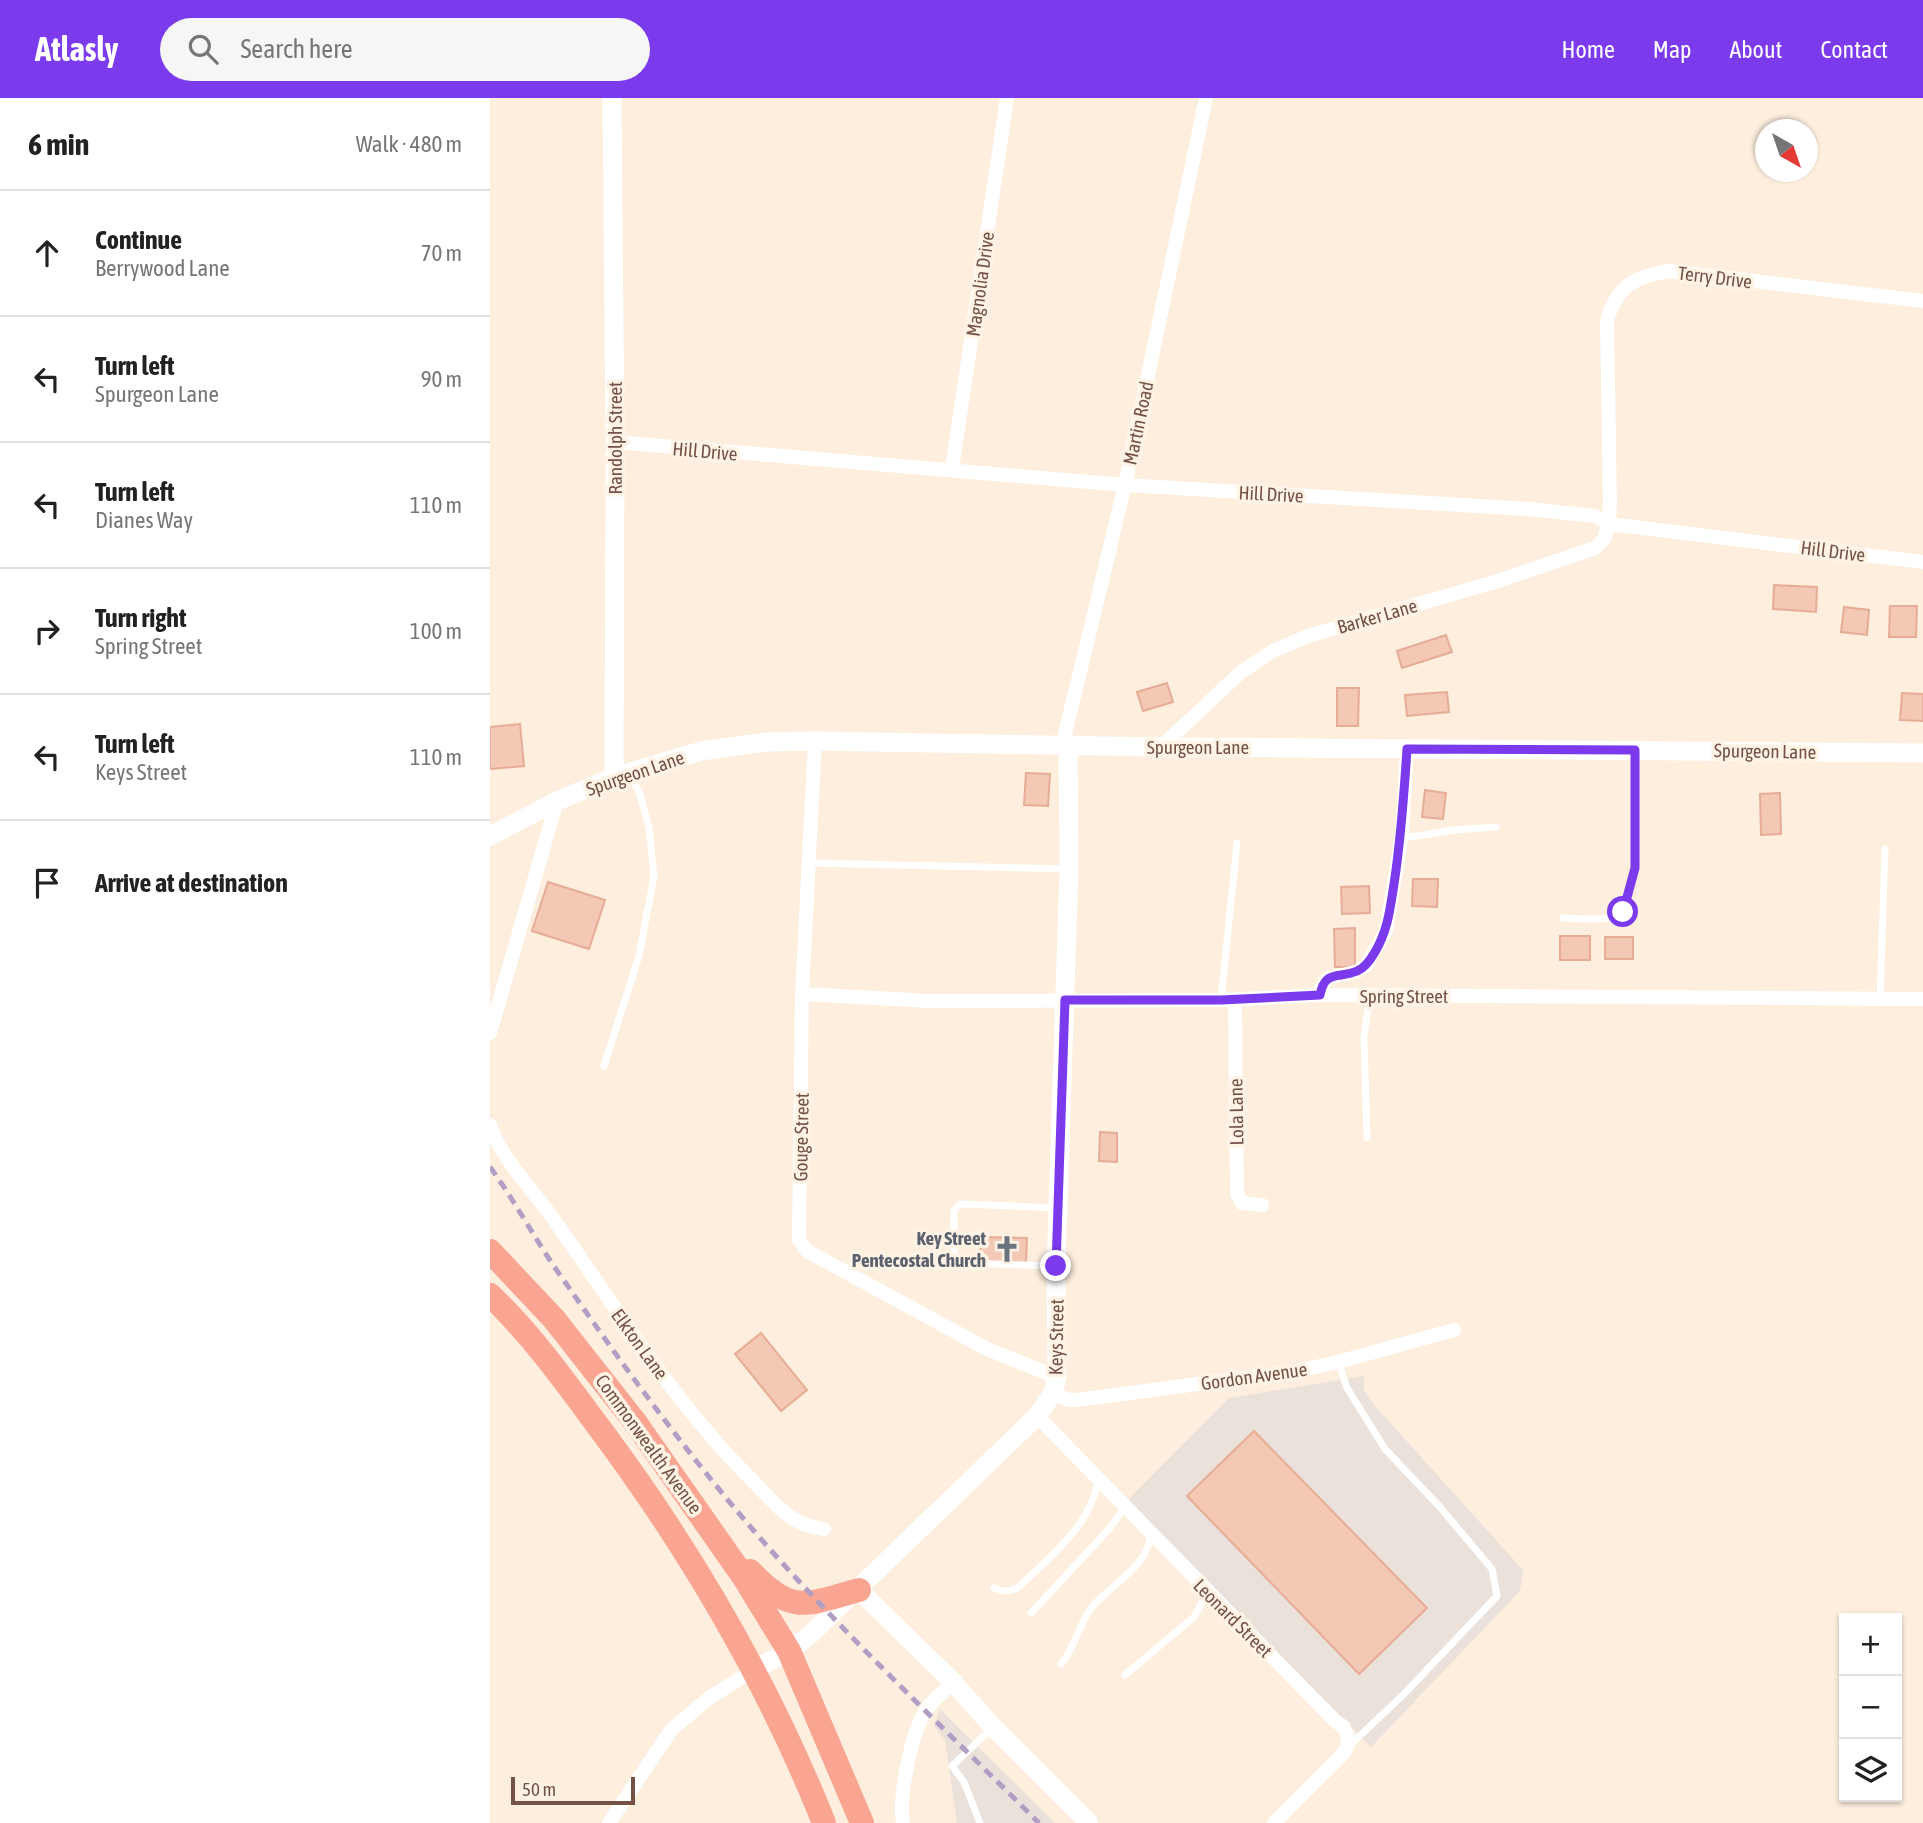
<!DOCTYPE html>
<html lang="en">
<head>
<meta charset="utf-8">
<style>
	:root { --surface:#fff; --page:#f6f6f6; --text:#222; --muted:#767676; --line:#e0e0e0; --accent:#7c3aed }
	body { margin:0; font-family:"Asap Condensed",sans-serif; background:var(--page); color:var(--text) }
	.controls { position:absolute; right:21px; bottom:21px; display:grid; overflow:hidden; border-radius:0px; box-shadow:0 2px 5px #0004 }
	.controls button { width:63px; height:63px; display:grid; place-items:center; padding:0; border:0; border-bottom:2px solid var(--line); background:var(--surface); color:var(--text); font:35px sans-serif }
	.compass { position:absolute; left:1265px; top:21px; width:63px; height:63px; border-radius:50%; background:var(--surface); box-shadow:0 2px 5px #0004; rotate:140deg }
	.scale { position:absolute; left:21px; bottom:18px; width:124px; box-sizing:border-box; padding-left:7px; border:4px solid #745246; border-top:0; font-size:19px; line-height:24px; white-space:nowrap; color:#745246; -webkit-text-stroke:5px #fff3e5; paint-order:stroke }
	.stop { position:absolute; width:21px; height:21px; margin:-16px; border:5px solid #7c3aed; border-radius:50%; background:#fff }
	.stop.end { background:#7c3aed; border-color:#fff; box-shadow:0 2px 7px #0008 }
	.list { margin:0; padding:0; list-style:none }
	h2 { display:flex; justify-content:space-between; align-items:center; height:91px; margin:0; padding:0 28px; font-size:30px }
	h2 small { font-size:23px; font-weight:400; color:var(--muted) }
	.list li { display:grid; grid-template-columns:46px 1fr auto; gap:21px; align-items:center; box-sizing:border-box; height:126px; padding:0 28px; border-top:2px solid var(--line) }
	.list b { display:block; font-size:26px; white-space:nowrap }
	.list p { margin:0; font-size:23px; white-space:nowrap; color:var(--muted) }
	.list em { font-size:23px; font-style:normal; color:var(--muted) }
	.icon { flex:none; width:38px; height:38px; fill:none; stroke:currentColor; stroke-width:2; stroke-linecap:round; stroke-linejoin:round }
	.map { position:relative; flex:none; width:1433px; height:1725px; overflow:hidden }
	header { display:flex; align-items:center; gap:42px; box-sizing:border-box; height:98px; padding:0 35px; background:var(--accent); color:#fff }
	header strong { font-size:33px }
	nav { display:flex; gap:38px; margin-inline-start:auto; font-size:24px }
	.search { width:490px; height:63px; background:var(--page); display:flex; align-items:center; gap:18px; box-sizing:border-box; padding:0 24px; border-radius:38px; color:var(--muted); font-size:26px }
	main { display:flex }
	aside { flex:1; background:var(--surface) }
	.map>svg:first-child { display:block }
	.industrial { fill:#ebe1db }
	.building { fill:#f3c8b5; stroke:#e7ac95; stroke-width:2 }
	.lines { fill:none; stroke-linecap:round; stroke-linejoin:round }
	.lane { stroke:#fff; stroke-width:7 }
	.street { stroke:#fff; stroke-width:14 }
	.secondary { stroke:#fff; stroke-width:19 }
	.highway { stroke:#faa492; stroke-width:24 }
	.rail { stroke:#b09ec5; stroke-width:5; stroke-dasharray:10 7; stroke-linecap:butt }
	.route { stroke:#7c3aed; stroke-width:9 }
	.labels { text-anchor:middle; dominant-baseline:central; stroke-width:7; stroke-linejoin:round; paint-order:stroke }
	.street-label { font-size:19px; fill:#745246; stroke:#fff3e5 }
	.worship-label { font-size:19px; font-weight:bold; fill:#5b616d; stroke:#fff3e5; text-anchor:end }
</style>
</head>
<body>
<header>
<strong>Atlasly</strong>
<div class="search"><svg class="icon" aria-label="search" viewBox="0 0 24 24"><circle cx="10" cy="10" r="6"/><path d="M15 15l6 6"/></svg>Search here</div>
<nav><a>Home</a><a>Map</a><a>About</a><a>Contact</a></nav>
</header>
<main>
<aside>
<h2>6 min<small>Walk · 480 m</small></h2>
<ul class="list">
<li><svg class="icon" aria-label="ahead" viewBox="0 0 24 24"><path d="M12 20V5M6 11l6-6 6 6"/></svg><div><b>Continue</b><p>Berrywood Lane</p></div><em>70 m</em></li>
<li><svg class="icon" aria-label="left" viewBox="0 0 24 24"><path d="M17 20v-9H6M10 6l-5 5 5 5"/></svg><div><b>Turn left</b><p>Spurgeon Lane</p></div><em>90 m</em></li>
<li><svg class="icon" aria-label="left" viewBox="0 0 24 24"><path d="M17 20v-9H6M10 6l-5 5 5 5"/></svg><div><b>Turn left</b><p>Dianes Way</p></div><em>110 m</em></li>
<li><svg class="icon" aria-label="right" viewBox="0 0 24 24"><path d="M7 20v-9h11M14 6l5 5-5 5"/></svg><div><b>Turn right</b><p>Spring Street</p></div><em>100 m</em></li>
<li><svg class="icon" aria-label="left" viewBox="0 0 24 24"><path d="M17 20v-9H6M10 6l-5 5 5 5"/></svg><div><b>Turn left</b><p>Keys Street</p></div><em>110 m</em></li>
<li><svg class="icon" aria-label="arrive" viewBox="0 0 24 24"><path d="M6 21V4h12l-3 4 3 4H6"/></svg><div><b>Arrive at destination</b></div></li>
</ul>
</aside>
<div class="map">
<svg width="1433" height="1725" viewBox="0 0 1433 1725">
	<rect width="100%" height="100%" fill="#fdeede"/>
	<path class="industrial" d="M874 1278V1292L885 1308 1033 1472 1030 1493 881 1649 637 1403 739 1300Z
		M450 1611 565 1725H467L455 1642 444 1628Z"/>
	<path class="building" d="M1284 487 1327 489 1326 514 1283 511Z
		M1400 508H1427L1426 539H1399Z
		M1354 509 1379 512 1377 537 1351 534Z
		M956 537 962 554 912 570 907 553Z
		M677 585 683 604 653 613 647 594Z
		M847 590H869L868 628H847Z
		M957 594 959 614 917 618 915 597Z
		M1412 595 1433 596V623L1410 622Z
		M30 626 34 668 0 671V629Z
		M536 675 560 676 558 708 534 707Z
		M935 692 956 695 953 721 932 719Z
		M1290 695 1291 736 1271 737 1270 696Z
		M923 781H948L947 809 922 808Z
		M58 784 115 802 99 851 42 833Z
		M879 788 880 815 852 816 851 789Z
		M865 830V869H845L844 831Z
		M1070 838H1100V862H1070Z
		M1115 839H1143V861H1115Z
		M610 1034 627 1035V1064L609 1063Z
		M491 1139 537 1140 536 1165 490 1164Z
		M271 1235 317 1292 291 1313 245 1256Z
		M764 1333 937 1510 869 1576 697 1398Z"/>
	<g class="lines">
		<path class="lane" d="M912 736 921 739 963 732 1006 729
			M320 765 578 771
			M1073 820C1090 820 1125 826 1135 810L1145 770V656
			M1390 901 1395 751
			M731 902 747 745
			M114 968 149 858 164 778 159 730 150 696 139 675
			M877 1040 874 939 880 898
			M566 1168 474 1165 464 1156V1113L469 1107 473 1106 566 1110
			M848 1264 857 1290 895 1351 949 1408 1002 1471 1007 1498 913 1597 860 1647
			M504 1490C513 1494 520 1494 529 1489 559 1459 602 1427 608 1382
			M541 1515 620 1430 635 1409
			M571 1566C586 1549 588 1526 603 1508 623 1485 656 1470 661 1437
			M635 1577 704 1519 712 1505 713 1491
			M490 1725 474 1684 462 1668 502 1630"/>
		<path class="street" d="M125 344 635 387 1038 411 1105 418 1119 426 1433 464
			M462 371 517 0
			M325 643 312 896 309 1142 317 1153 497 1251 567 1279
			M578 648 575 636 635 387 716 0
			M671 649 751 574 783 553 818 538 1008 483 1105 450 1114 441 1119 426 1120 405 1117 223C1126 189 1145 178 1179 173L1433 203
			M312 896 440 903 731 902 830 897 1433 901
			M830 897 832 888 838 880 866 874 876 867 896 833 912 736 917 651
			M745 901 747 1095 752 1105 772 1107
			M0 935 67 703
			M0 1027C11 1060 42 1091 62 1119 126 1209 183 1304 261 1381 276 1396 291 1415 309 1424 317 1428 325 1429 334 1431
			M563 1295 579 1302H587L806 1273 848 1264 964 1232
			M547 1318 845 1623 854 1629 859 1643 854 1655 784 1725
			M119 1725 181 1632 219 1600 265 1571
			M413 1725C408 1699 422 1633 436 1612 443 1602 454 1593 463 1584"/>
		<path class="secondary" d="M122 0 125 344 124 679
			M0 738 67 703 124 679 211 653 276 644 325 643 671 649 1433 655
			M369 1492 463 1584 503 1629 599 1725
			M265 1571 299 1553 321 1536 547 1318 563 1295 567 1279 566 1168 579 771 578 648"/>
		<path class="highway" d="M0 1153 64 1221 145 1324 253 1478 299 1553 372 1725
			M0 1197C41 1236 74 1282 108 1328 200 1451 277 1582 334 1725
			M260 1473C302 1517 315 1507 369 1492"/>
		<path class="rail" d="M0 1069C27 1106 48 1147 75 1184 134 1269 196 1354 264 1433 353 1536 453 1629 549 1725"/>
	</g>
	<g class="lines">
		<path class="route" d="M566 1168 575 902H731L830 897C835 871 849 881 867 873 875 870 881 861 885 854 898 832 900 811 904 786 911 741 914 697 917 651L1145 652V770L1133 814"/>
	</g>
	<defs>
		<symbol id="church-bare" viewBox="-9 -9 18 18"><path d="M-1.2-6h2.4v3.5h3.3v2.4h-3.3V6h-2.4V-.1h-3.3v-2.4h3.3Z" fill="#6b7280" stroke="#fff3e5" stroke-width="2.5" paint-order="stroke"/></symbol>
	</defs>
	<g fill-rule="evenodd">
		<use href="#church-bare" x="498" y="1132" width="38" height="38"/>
	</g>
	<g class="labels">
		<g class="street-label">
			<text transform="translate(1225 179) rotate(7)">Terry Drive</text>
			<text transform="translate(490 186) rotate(-82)">Magnolia Drive</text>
			<text transform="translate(648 325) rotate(-78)">Martin Road</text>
			<text transform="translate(125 340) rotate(-90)">Randolph Street</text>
			<text transform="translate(215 353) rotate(5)">Hill Drive</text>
			<text transform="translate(781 396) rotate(3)">Hill Drive</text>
			<text transform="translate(1343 453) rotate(7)">Hill Drive</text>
			<text transform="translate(887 518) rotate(-16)">Barker Lane</text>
			<text x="708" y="649">Spurgeon Lane</text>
			<text transform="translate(1275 653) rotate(1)">Spurgeon Lane</text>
			<text transform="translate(145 675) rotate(-19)">Spurgeon Lane</text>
			<text x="914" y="898">Spring Street</text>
			<text transform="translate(746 1014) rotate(-91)">Lola Lane</text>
			<text transform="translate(311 1039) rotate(-89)">Gouge Street</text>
			<text transform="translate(566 1239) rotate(-89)">Keys Street</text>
			<text transform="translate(150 1246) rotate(54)">Elkton Lane</text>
			<text transform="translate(764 1278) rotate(-8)">Gordon Avenue</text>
			<text transform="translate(159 1346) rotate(54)">Commonwealth Avenue</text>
			<text transform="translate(743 1520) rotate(45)">Leonard Street</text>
		</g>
		<g class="worship-label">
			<text x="496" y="1140">Key Street<tspan x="496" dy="22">Pentecostal Church</tspan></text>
		</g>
	</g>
</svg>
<div class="controls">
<button>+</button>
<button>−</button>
<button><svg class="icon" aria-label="layers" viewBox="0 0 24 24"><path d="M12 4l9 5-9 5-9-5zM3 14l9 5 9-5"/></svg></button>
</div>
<svg class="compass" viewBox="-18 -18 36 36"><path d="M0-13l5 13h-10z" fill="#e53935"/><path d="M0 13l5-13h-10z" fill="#767676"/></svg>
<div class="scale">50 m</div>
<div class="stop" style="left:1133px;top:814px"></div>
<div class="stop end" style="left:566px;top:1168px"></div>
</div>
</main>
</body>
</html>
